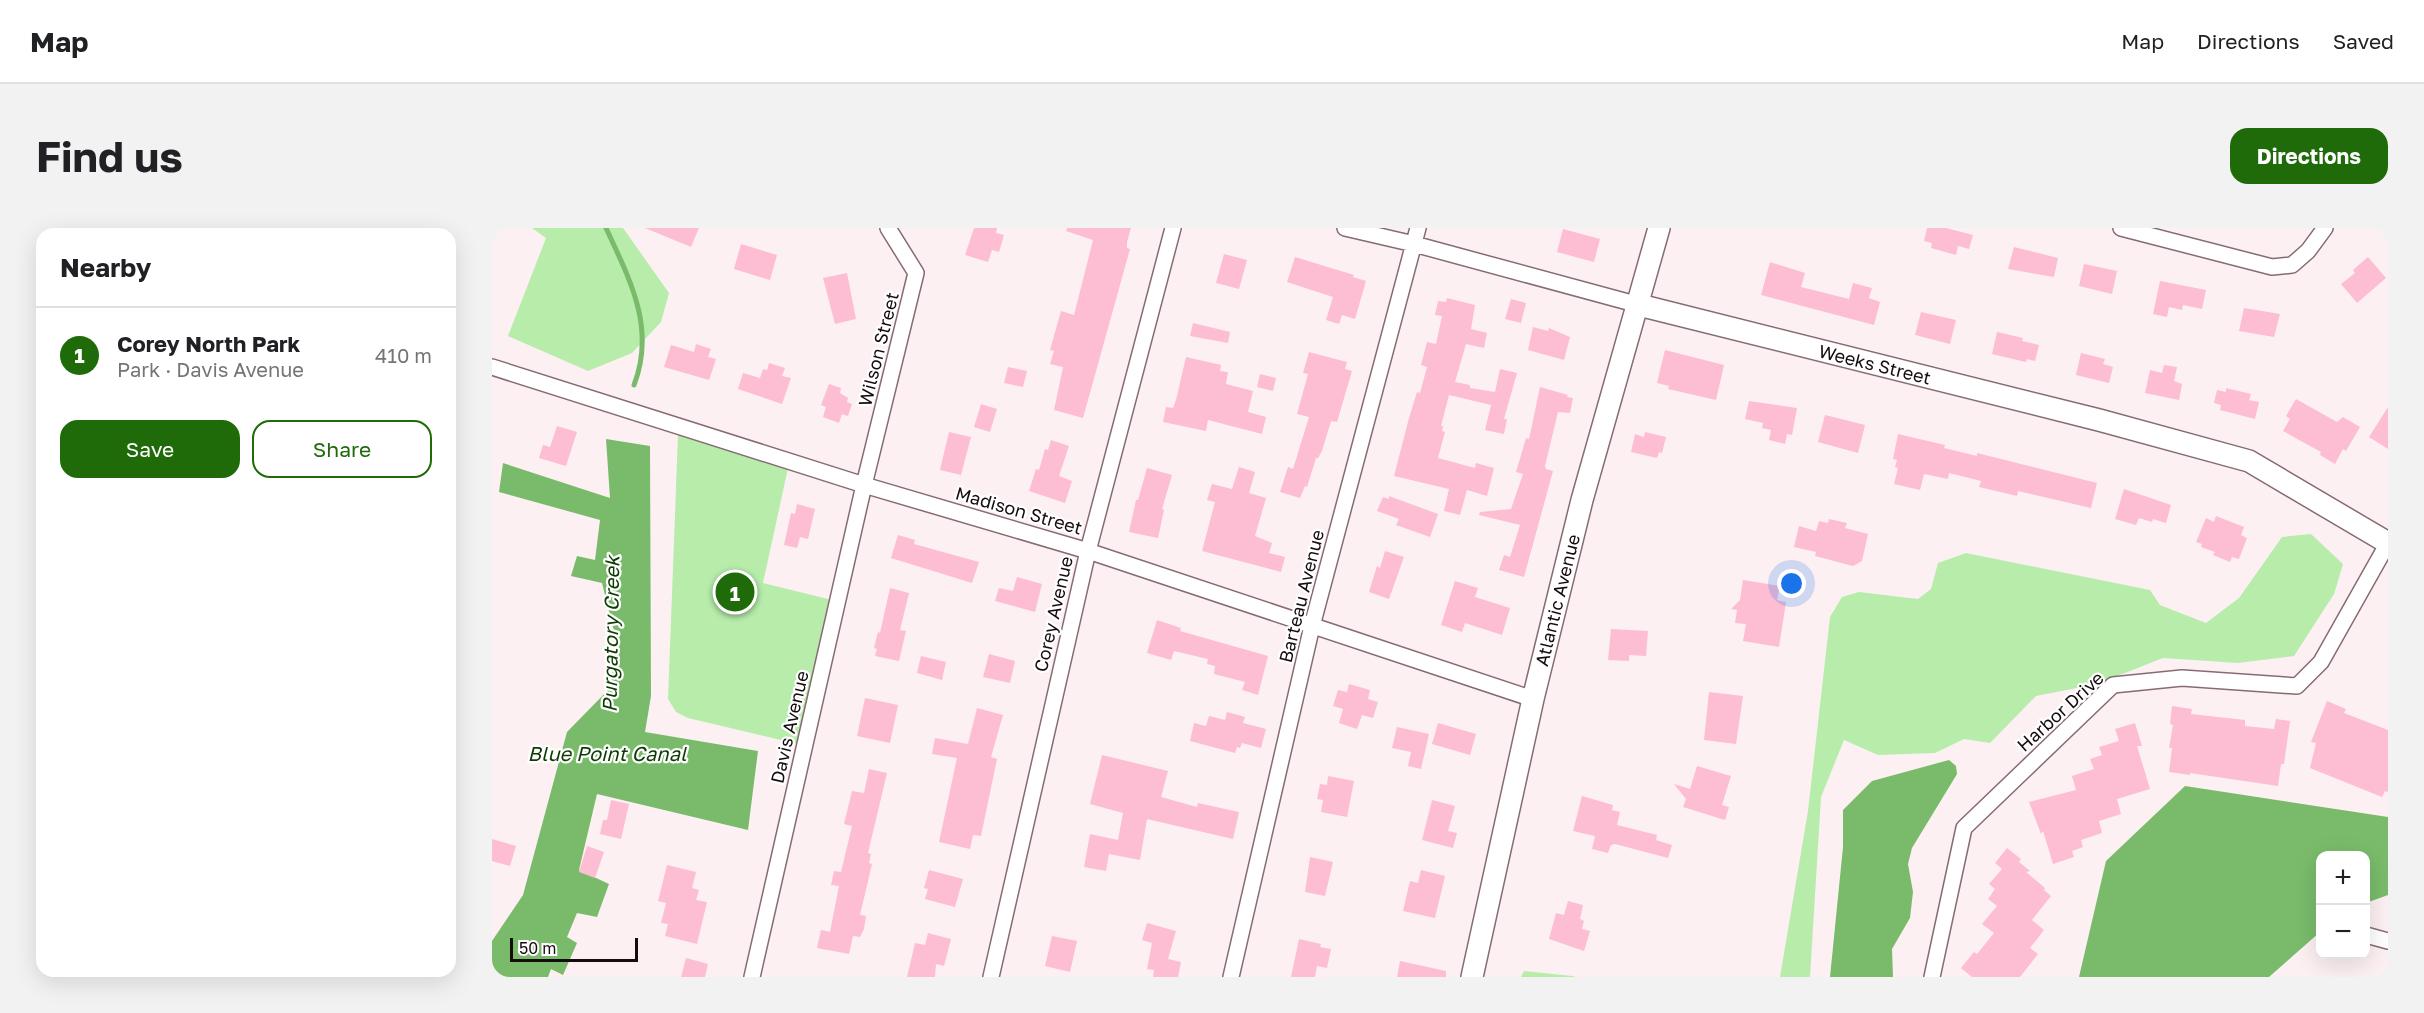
<!DOCTYPE html>
<html lang="en">
<head>
<meta charset="utf-8">
<style>
	:root { --surface:#fff; --page:#f2f2f2; --text:#202124; --muted:#757577; --line:#e0e0e0; --accent:#1f6a09 }
	body { margin:0; font-family:"Golos Text",sans-serif; background:var(--page); color:var(--text) }
	.controls { position:absolute; right:18px; bottom:18px; display:grid; overflow:hidden; border-radius:12px; box-shadow:0 6px 24px #0002 }
	.controls button { width:54px; height:54px; display:grid; place-items:center; padding:0; border:0; border-bottom:2px solid var(--line); background:var(--surface); color:var(--text); font:30px sans-serif }
	.scale { position:absolute; left:18px; bottom:15px; width:128px; box-sizing:border-box; padding-left:6px; border:3px solid #160c0f; border-top:0; font-size:16px; line-height:21px; white-space:nowrap; color:#160c0f; -webkit-text-stroke:4px #fff; paint-order:stroke }
	.you { position:absolute; left:1300px; top:356px; width:21px; height:21px; margin:-15px; border:4px solid #fff; border-radius:50%; background:#1a73e8; box-shadow:0 0 0 9px #1a73e833 }
	.badge { display:grid; place-items:center; width:39px; height:39px; border-radius:50%; background:var(--accent); color:#fff; font-size:20px; font-weight:700 }
	.pin { position:absolute; translate:-50% -50%; border:3px solid #fff; box-shadow:0 2px 6px #0006 }
	.list { margin:0; padding:0; list-style:none }
	h2 { display:flex; justify-content:space-between; align-items:center; height:78px; margin:0; padding:0 24px; font-size:26px }
	h2 small { font-size:20px; font-weight:400; color:var(--muted) }
	.list li { display:grid; grid-template-columns:39px 1fr auto; gap:18px; align-items:center; box-sizing:border-box; height:96px; padding:0 24px; border-top:2px solid var(--line) }
	.list b { display:block; font-size:22px; white-space:nowrap }
	.list p { margin:0; font-size:20px; white-space:nowrap; color:var(--muted) }
	.list em { font-size:20px; font-style:normal; color:var(--muted) }
	.actions { display:flex; gap:12px; padding:18px 24px }
	.actions a { flex:1; padding:14px 0; border:2px solid var(--accent); border-radius:18px; text-align:center; font-size:21px; color:var(--accent) }
	.actions .main { background:var(--accent); color:#fff }
	.map { position:relative; flex:none; width:1896px; height:749px; overflow:hidden; border-radius:18px }
	header { display:flex; align-items:center; gap:36px; box-sizing:border-box; height:84px; padding:0 30px; background:var(--surface); border-bottom:2px solid var(--line) }
	header strong { font-size:28px }
	nav { display:flex; gap:33px; margin-inline-start:auto; font-size:21px }
	.intro { display:flex; align-items:center; justify-content:space-between; box-sizing:border-box; height:144px; padding:0 36px }
	h1 { margin:0; font-size:42px }
	.button { padding:15px 27px; border-radius:18px; background:var(--accent); color:#fff; font-size:21px; font-weight:700 }
	main { display:flex; gap:36px; padding:0 36px }
	aside { flex:1; background:var(--surface); border-radius:18px; box-shadow:0 6px 24px #0002 }
	.map>svg:first-child { display:block }
	.green { fill:#b7ecab }
	.water { fill:#79bb6b }
	.lines { fill:none; stroke-linecap:round; stroke-linejoin:round }
	.stream { stroke:#79bb6b; stroke-width:5 }
	.building { fill:#fdbdd2 }
	.street-casing { stroke:#876b74; stroke-width:18 }
	.secondary-casing { stroke:#876b74; stroke-width:24 }
	.street { stroke:#fff; stroke-width:15 }
	.secondary { stroke:#fff; stroke-width:21 }
	.labels { text-anchor:middle; dominant-baseline:central; stroke-width:4.5; stroke-linejoin:round; paint-order:stroke }
	.street-label { font-size:18px; fill:#160c0f; stroke:#fff }
	.water-label { font-size:20px; font-style:italic; fill:#0e3b03; stroke:#fff }
</style>
</head>
<body>
<header>
<strong>Map</strong>
<nav><a>Map</a><a>Directions</a><a>Saved</a></nav>
</header>
<div class="intro"><h1>Find us</h1><a class="button">Directions</a></div>
<main>
<aside>
<h2>Nearby<small></small></h2>
<ul class="list">
<li><span class="badge">1</span><div><b>Corey North Park</b><p>Park · Davis Avenue</p></div><em>410 m</em></li>
</ul>
<div class="actions"><a class="main">Save</a><a>Share</a></div>
</aside>
<div class="map">
<svg width="1896" height="749" viewBox="0 0 1896 749">
	<rect width="100%" height="100%" fill="#fdf0f3"/>
	<path class="green" d="M40 0H131L177 65 169 94 140 125 96 143 16 108 54 10Z
		M186 207 296 240 271 355 340 372 306 516 196 490 184 484 176 471Z
		M1819 306 1851 336 1842 366 1802 428 1746 435 1671 430 1605 456 1544 468 1498 515 1472 511 1443 525 1386 527 1352 512 1329 569 1318 749H1288L1316 583 1338 389 1350 369 1367 364 1426 371 1439 361 1446 335 1474 325 1658 362 1668 377 1714 395 1747 370 1790 309Z
		M1032 743 1080 748 1084 749H1029Z"/>
	<path class="water" d="M114 211 158 218 159 468 153 504 266 523 256 602 105 566 87 642 117 656 105 689 85 685 75 709 85 715 71 747 59 741 56 749H0V713L31 667 75 504 119 459 124 411 110 355 79 348 85 328 103 332 108 292 7 264 11 235 118 270Z
		M1457 532 1464 538 1465 546 1420 620 1416 636 1421 664 1418 690 1400 721 1401 749H1338L1351 619V582L1380 553Z
		M1693 558 1896 589V667L1874 675V628H1828V704L1777 749H1587L1614 633Z"/>
	<g class="lines">
		<path class="stream" d="M114 0C138 52 164 100 142 157"/>
	</g>
	<path class="building" d="M153 0H207L199 19Z
		M482 0H505L504 5 512 7 507 24 500 22 496 34 473 27Z
		M575 0H639L635 14V20L638 21 591 190 562 182 571 139 558 136 562 123 558 122 569 83 582 87 601 12 574 3Z
		M1435 0H1454L1481 7 1477 21 1466 18 1464 27 1439 20 1440 15 1432 13Z
		M1071 1 1108 11 1102 34 1065 24Z
		M249 16 285 27 278 52 242 41Z
		M1522 19 1566 30 1562 49 1516 41Z
		M732 26 755 32 747 61 724 55Z
		M803 29 862 47 861 49 874 53 863 91 850 87 847 96 834 92 841 69 795 54Z
		M1876 29 1894 50 1865 75 1849 56 1863 45 1861 42Z
		M1278 34 1313 45 1309 59 1357 71 1361 55 1380 60 1377 70 1388 74 1382 97 1269 67Z
		M1592 36 1625 43 1620 66 1587 58Z
		M355 45 364 91 343 96 331 50Z
		M1668 53 1714 62 1710 81 1691 77 1690 82 1677 79 1675 89 1661 86Z
		M955 70 983 77 979 101 995 105 992 120 974 116 963 154 978 157V160L1003 164 1008 141 1025 145 1012 191H1015L1012 206 993 202 999 177 957 167 949 198H951L950 203 953 204 946 230 983 240 984 235 1002 240 995 268 975 262 968 287 952 283 957 261 902 248 917 190 925 164 928 165 935 139 929 137 935 114 944 116 950 88 943 87 946 73 954 74Z
		M1019 71 1034 75 1029 95 1013 91Z
		M1752 80 1788 86 1782 109 1747 103Z
		M1429 84 1464 92 1458 116 1423 107Z
		M701 95 738 104 736 115 698 108Z
		M1041 99 1056 103 1057 100 1078 109 1072 132 1036 122Z
		M1505 104 1531 110 1530 113 1547 117 1543 133 1535 131 1534 134 1500 126Z
		M204 116 219 121 216 129 224 131 217 152 172 139 179 117 202 124Z
		M1173 122 1232 137 1224 172 1176 161 1177 158 1165 155Z
		M817 124 855 134 853 141 860 143 845 194 839 193 830 223 826 230H824L815 259 813 258 808 270 788 264 796 239 801 241 817 189 805 186 816 146 811 145Z
		M1589 125 1613 131 1611 136 1621 139 1617 155 1584 147Z
		M694 129 729 137 728 143 736 144 734 156 761 163 756 184 774 189 770 206 716 192 714 203 671 194 674 179 681 180 684 172Z
		M277 135 293 140 290 148 299 150 290 176 246 161 251 145 268 150 271 141 275 142Z
		M1672 137 1685 139 1682 153 1690 156 1687 172 1653 165 1658 142 1670 145Z
		M516 139 535 143 531 159 512 155Z
		M768 146 784 150 781 163 765 159Z
		M337 156 349 160 348 165 356 170 355 174 360 176 356 188 350 186 347 195 331 189 334 179 329 177Z
		M1048 159 1076 167 1075 169 1081 170 1078 185 1066 184 1053 238 1054 241 1061 243 1032 349 1007 342 1012 327 1018 329 1028 297 987 287 988 284 1019 281 1031 246 1024 244 1034 210 1037 211Z
		M1734 160 1759 166 1757 172 1767 174 1763 191 1728 182 1729 177 1722 175 1725 162 1734 164Z
		M1804 171 1845 194 1851 189 1868 199 1854 223 1851 221 1843 236 1828 227 1829 224 1791 203 1798 191 1794 188Z
		M1257 173 1305 180 1300 207 1295 206 1293 216 1277 212 1279 202 1270 200 1271 195 1253 191Z
		M489 176 505 181 498 204 482 199Z
		M1896 179V221L1877 209Z
		M1333 187 1373 197 1366 225 1326 214Z
		M65 198 85 204 74 238 47 230 51 217 58 219Z
		M457 204 479 209 469 247 448 242Z
		M1153 204 1174 209 1170 225 1167 224 1165 230 1139 224 1143 206 1152 209Z
		M1406 206 1453 217 1452 220 1485 228V225L1605 255 1599 280 1526 263 1525 268 1487 259 1489 253 1457 245 1456 251 1432 246 1428 262 1402 256 1406 240 1403 239 1405 232 1401 231Z
		M559 212 577 218 567 248 580 253 573 275 537 263 544 241 547 242 553 221 556 222Z
		M747 239 763 244 757 265 774 270 763 308 780 315 777 325 793 329 789 344 710 323 723 274 715 272 720 256 740 261Z
		M655 240 680 247 670 281 672 282 666 310 637 304 644 272H646Z
		M1632 261 1679 277 1674 295 1661 291 1660 294 1647 290 1644 297 1623 291Z
		M897 268 946 286 938 309 904 297 907 291 885 283 891 269 897 271Z
		M305 276 323 281 316 311 308 309 305 320 292 317 299 285 303 286Z
		M1724 288 1752 299 1749 307 1755 310 1747 331 1740 329 1738 334 1721 327 1723 324 1709 319 1710 316 1704 314 1714 290 1722 294Z
		M1337 291 1355 295 1353 300 1376 306 1370 333 1361 338 1323 328 1324 324 1302 319 1307 298 1324 303 1327 293 1336 295Z
		M406 307 423 312 422 316 487 334 480 355 399 330Z
		M893 323 912 329 897 371 877 364 885 338 888 340Z
		M525 349 550 356 543 384 503 373 507 360 521 363Z
		M1251 352 1288 358 1285 372 1294 374 1287 419 1251 413 1254 396 1243 395 1245 382 1239 381 1248 372Z
		M963 353 986 360 983 369 1018 380 1010 407 973 395 970 404 949 397Z
		M398 360 417 365 408 402 414 403 407 433 383 428 385 421 382 420 386 404 388 405Z
		M665 392 689 400 688 403 776 428 766 467 750 462 753 454 722 446 723 438 715 436 716 431 682 423 679 432 655 425Z
		M1119 401 1156 403 1154 428 1137 427V433L1116 432Z
		M497 426 523 433 518 455 491 449Z
		M429 428 454 434 450 452 425 445Z
		M857 456 878 462 876 471 886 474 881 490 870 487 865 501 847 495 851 481 841 478 846 462 855 464Z
		M1217 464 1251 468 1244 516 1212 512Z
		M373 470 406 477 398 515 365 508Z
		M1835 473 1854 481 1852 485 1896 502V564L1893 563 1890 569 1818 540 1824 515 1819 514Z
		M1680 478 1700 481 1699 486 1753 492V498L1782 501 1784 491 1798 493 1792 536H1789L1786 558 1698 545V547L1677 544 1680 520H1677L1681 497 1678 496Z
		M485 480 511 487 499 529 505 531 489 608 481 607 478 621 447 614 465 530 440 526 443 510 476 516Z
		M735 484 753 489 751 495 774 501 769 520 750 515 748 520 745 519 743 525 698 513 702 495 714 498 717 488 733 492Z
		M946 495 984 506 978 527 940 516Z
		M1643 495 1650 518H1645L1658 561 1625 571 1629 586 1607 593 1610 605 1589 612 1591 619 1580 623 1582 629 1561 636 1551 603 1549 606 1537 574 1584 562 1580 548 1602 541 1598 531 1610 527 1607 519 1627 513 1623 501Z
		M905 499 937 506 929 541 916 538 919 524 900 520Z
		M610 527 676 543 669 569 705 579 706 575 747 584 741 611 655 591 648 632 617 626 614 643 592 639 598 606 626 612 631 585 598 576Z
		M1205 538 1239 548 1230 577 1237 579 1233 592 1191 579 1194 571 1182 556 1198 561Z
		M377 541 395 545 376 625 379 626 377 635 380 636 368 687 374 688 372 701 368 709 361 708 357 726 325 720 329 702 338 704 347 658 339 657 342 643 349 644 360 598 352 596 360 563 372 565Z
		M836 548 862 553 855 589 829 584 831 572 825 571 828 556 835 557Z
		M1090 568 1121 577 1120 582 1128 584 1125 597 1165 607 1164 612 1180 617 1176 630 1123 616 1119 617 1116 625 1100 621 1103 608 1081 603Z
		M119 572 137 576 129 611 108 606 111 592H115Z
		M940 572 963 578 956 603 965 605 961 620 930 612Z
		M0 611 24 618 18 638 0 633Z
		M95 618 112 624 103 650 87 644Z
		M1515 620 1529 631 1527 634 1538 643 1534 644 1553 660 1552 662 1559 668 1540 692 1552 702 1538 720 1546 726 1528 749H1480L1469 740 1482 724 1485 726 1502 705 1490 696 1505 678 1496 671 1503 661 1497 656 1510 641 1503 635Z
		M818 629 841 634 833 668 813 664Z
		M175 637 204 644 200 660 207 662 204 672 215 674 205 716 173 708 176 696 169 695 174 675 166 673Z
		M437 642 471 651 463 679 433 671 436 661 432 660Z
		M929 642 953 648 943 690 911 683 918 653 926 655Z
		M1076 673 1091 677 1088 691 1092 693 1090 701 1098 703 1092 723 1057 711 1064 685 1072 687Z
		M655 695 684 703 676 731 689 734 686 749H661L662 742 655 741 660 715 650 712Z
		M436 705 459 711 452 738 444 736 443 749H415L423 715 433 717Z
		M560 708 585 713 578 744 553 738Z
		M807 711 829 716 828 719 839 721 835 740 825 738 823 749H799Z
		M194 730 216 736 213 749H189Z
		M908 733 954 743V749H905Z"/>
	<g class="lines">
		<defs>
			<path id="street" d="M853 0 922 16 1147 77
				M1629 0 1780 39 1800 37 1816 23 1833 0
				M0 139 372 257 596 323 1041 471
				M1874 707 1896 713
				M260 749 372 257 424 45 396 0
				M499 749 596 323 681 0
				M739 749 820 398 926 0
				M1440 749 1472 600 1621 457 1690 450 1805 458 1829 434 1896 315"/>
			<path id="secondary" d="M1147 77 1607 192 1757 233 1896 315
				M980 749 1041 471 1090 272 1167 0"/>
		</defs>
		<use href="#street" class="street-casing"/>
		<use href="#secondary" class="secondary-casing"/>
		<use href="#street" class="street"/>
		<use href="#secondary" class="secondary"/>
	</g>
	<g class="labels">
		<g class="street-label">
			<text transform="translate(386 121) rotate(-76)">Wilson Street</text>
			<text transform="translate(1383 136) rotate(14)">Weeks Street</text>
			<text transform="translate(527 282) rotate(16)">Madison Street</text>
			<text transform="translate(809 368) rotate(-76)">Barteau Avenue</text>
			<text transform="translate(1065 372) rotate(-76)">Atlantic Avenue</text>
			<text transform="translate(561 386) rotate(-77)">Corey Avenue</text>
			<text transform="translate(1568 483) rotate(-42)">Harbor Drive</text>
			<text transform="translate(297 499) rotate(-77)">Davis Avenue</text>
		</g>
		<g class="water-label">
			<text transform="translate(118 406) rotate(-89)">Purgatory Creek</text>
			<text x="115" y="525">Blue Point Canal</text>
		</g>
	</g>
</svg>
<div class="controls">
<button>+</button>
<button>−</button>
</div>
<div class="scale">50 m</div>
<div class="you"></div>
<div class="pin badge" style="left:243px;top:364px">1</div>
</div>
</main>
</body>
</html>
